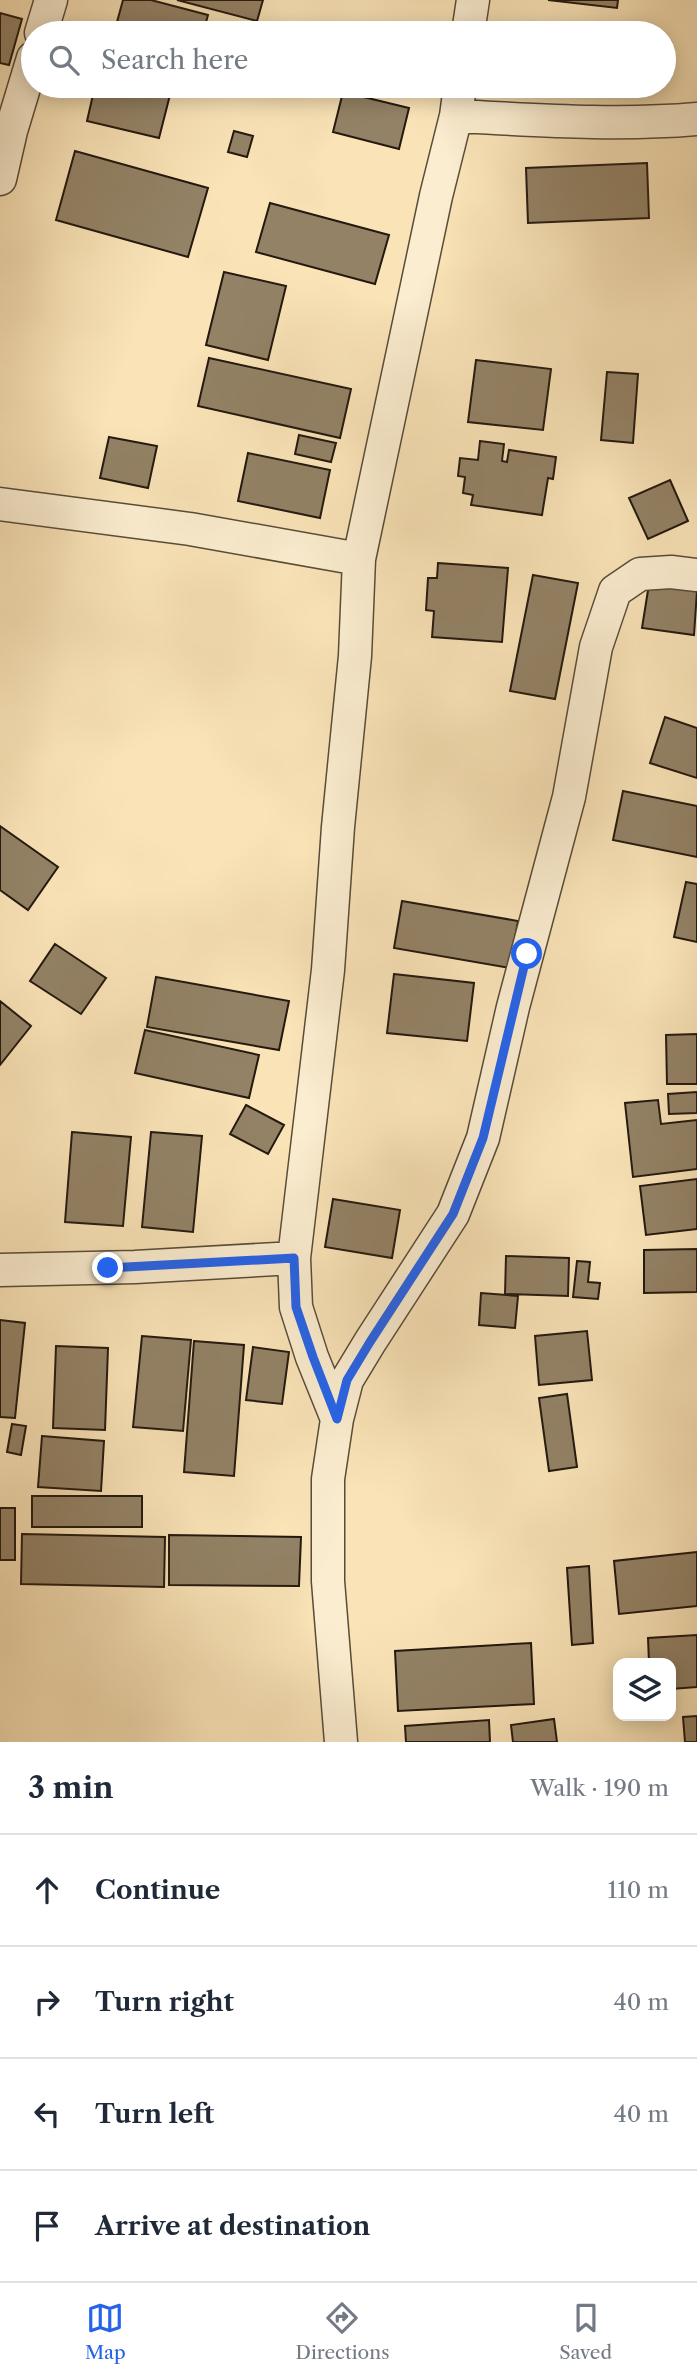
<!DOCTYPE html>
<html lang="en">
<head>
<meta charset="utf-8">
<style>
	:root { --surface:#fff; --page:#f6f6f7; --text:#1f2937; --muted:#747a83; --line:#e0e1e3; --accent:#2563eb }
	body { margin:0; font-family:"Libre Caslon Text",serif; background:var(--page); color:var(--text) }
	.controls { position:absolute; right:21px; bottom:21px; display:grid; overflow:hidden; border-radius:14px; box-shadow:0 4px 18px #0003 }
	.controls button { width:63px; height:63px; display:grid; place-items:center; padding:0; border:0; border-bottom:2px solid var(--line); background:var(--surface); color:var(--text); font:35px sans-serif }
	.stop { position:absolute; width:21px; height:21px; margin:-16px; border:5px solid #2563eb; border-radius:50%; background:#fff }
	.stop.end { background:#2563eb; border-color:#fff; box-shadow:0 2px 7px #0008 }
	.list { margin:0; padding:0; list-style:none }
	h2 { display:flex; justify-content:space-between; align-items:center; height:91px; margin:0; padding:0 28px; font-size:30px }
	h2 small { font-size:23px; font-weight:400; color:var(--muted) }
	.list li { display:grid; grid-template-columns:46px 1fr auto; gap:21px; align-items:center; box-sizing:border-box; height:112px; padding:0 28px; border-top:2px solid var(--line) }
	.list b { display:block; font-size:26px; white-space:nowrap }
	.list em { font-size:23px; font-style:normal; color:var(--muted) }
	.icon { flex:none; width:38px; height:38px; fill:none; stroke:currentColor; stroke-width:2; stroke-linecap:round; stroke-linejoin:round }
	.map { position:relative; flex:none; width:697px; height:1742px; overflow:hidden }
	.search { position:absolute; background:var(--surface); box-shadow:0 4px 18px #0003; left:21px; right:21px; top:21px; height:77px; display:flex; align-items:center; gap:18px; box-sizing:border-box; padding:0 24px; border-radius:38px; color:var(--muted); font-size:26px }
	.sheet { height:539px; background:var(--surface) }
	nav { display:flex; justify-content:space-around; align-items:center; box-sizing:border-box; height:98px; border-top:2px solid var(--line); background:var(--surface); font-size:19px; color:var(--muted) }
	nav a { display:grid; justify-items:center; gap:4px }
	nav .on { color:var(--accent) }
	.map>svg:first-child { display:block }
	.building { fill:#938266; stroke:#24190f; stroke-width:2 }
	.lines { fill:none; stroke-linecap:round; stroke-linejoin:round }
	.minor-casing { stroke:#594c39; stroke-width:35 }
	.minor { stroke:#fbedd0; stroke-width:32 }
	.route { stroke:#2563eb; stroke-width:9 }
</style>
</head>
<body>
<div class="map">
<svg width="697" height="1742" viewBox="0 0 697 1742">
	<rect width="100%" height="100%" fill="#f9e3b7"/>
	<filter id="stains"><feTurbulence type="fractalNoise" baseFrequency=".00286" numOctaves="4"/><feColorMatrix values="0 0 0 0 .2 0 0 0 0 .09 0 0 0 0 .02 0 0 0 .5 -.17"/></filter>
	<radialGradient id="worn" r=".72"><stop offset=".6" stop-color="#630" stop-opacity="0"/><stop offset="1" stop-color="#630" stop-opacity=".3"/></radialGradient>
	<path class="building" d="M123 0H151L208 15 203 33H114Z
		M177 0H263L257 21Z
		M548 0H618L617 8Z
		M0 13 22 19 9 65 0 63Z
		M95 86H148L171 91 159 138 87 121Z
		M343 92 409 108 399 149 333 132Z
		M234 131 253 136 247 157 228 152Z
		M75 151 208 188 188 257 56 220Z
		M647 163 649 218 528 223 526 168Z
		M270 203 389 235 375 284 256 252Z
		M224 272 286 286 268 360 206 345Z
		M209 358 351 389 340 438 198 406Z
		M476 360 551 369 543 430 468 422Z
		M607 372 638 374 633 443 601 440Z
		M299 435 336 443 331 462 295 454Z
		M109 437 157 446 148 488 100 478Z
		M480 441 504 444 502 461 507 462 509 450 556 457 553 479 548 478 542 515 471 505 473 495 463 493 465 477 458 476 460 458 478 460Z
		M248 453 330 470 320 518 238 501Z
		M670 480 688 521 648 539 629 498Z
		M438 563 508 568 502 642 432 637 434 611 426 610 428 578H437Z
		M533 575 578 583 555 699 510 691Z
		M649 584 697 591 694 635 642 628Z
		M665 717 697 728V778L650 763Z
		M623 791 697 806V857L613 840Z
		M0 826 58 867 28 910 0 890Z
		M686 882 697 884V942L674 937Z
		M402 901 518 921 510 968 394 948Z
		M55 944 106 978 81 1014 30 981Z
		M394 974 474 983 467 1041 387 1033Z
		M156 977 289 1001 279 1050 147 1027Z
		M0 1001 31 1026 0 1065Z
		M145 1030 259 1055 249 1098 135 1073Z
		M697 1034V1084H667L666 1035Z
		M697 1092V1113L669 1114 668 1094Z
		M658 1100 661 1124 697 1120V1169L633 1177 625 1103Z
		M246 1105 284 1125 268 1154 230 1134Z
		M72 1132 131 1137 123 1226 65 1222Z
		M151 1132 202 1136 193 1232 142 1227Z
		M697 1179V1229L646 1235 640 1186Z
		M333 1199 400 1210 392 1258 325 1247Z
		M697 1249V1292L644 1293V1250Z
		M506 1256 569 1258 568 1296 505 1294Z
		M577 1261 590 1262 588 1282 600 1283 598 1299 573 1297Z
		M481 1293 518 1296 515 1328 479 1325Z
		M0 1320 25 1323 15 1418 0 1417Z
		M587 1331 592 1380 539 1385 535 1336Z
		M142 1336 191 1340 183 1431 133 1427Z
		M194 1341 244 1345 234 1476 184 1472Z
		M56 1346 108 1348 105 1430 53 1428Z
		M253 1347 289 1352 282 1404 246 1400Z
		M567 1394 577 1467 549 1471 539 1398Z
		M12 1424 26 1426 21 1455 7 1452Z
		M42 1436 104 1441 101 1491 38 1487Z
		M32 1496H142V1527H32Z
		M0 1508H15V1560H0Z
		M22 1534 165 1537 164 1587 21 1584Z
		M169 1535 301 1537 299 1586 169 1585Z
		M697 1552V1606L619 1614 614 1561Z
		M589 1566 593 1643 572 1645 567 1568Z
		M697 1635V1687L671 1689V1663H649L648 1638Z
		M531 1643 534 1704 398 1711 395 1651Z
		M697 1716V1742H685L683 1717Z
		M554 1719 557 1742H513L511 1725Z
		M489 1720 490 1742H406L405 1726Z"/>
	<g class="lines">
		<defs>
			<path id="minor" d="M41 33 51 0
				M468 33 473 0
				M456 116C536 120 617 126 697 119
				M0 179 11 131 33 58
				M0 504 190 529 359 559
				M0 1270 135 1267 294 1258
				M337 1419 312 1357 296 1307 294 1258 328 970 338 827 355 656 359 559 436 196 456 116 460 86
				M341 1742 328 1581V1479L337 1419 347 1380 370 1342 453 1214 483 1138 513 1007 569 797 596 647 615 591 640 574 671 572 697 575"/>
		</defs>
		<use href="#minor" class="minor-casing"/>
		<use href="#minor" class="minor"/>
	</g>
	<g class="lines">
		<path class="route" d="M108 1268 294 1258 296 1307 313 1357 337 1419 347 1380 370 1342 453 1214 483 1138 527 954"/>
	</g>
	<rect width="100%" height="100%" filter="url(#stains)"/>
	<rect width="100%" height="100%" fill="url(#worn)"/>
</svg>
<div class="controls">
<button><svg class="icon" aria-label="layers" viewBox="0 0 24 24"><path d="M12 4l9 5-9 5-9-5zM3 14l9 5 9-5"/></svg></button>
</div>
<div class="stop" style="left:527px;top:954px"></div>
<div class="stop end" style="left:108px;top:1268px"></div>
<div class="search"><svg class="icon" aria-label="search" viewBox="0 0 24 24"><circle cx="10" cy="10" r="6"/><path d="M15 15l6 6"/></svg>Search here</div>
</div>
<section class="sheet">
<h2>3 min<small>Walk · 190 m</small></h2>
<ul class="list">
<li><svg class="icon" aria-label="ahead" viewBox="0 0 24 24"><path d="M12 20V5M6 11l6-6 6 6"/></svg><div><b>Continue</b></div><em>110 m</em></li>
<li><svg class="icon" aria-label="right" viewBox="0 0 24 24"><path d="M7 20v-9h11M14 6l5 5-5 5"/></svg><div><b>Turn right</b></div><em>40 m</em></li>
<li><svg class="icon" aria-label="left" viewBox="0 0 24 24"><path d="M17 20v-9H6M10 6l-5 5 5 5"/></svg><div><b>Turn left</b></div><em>40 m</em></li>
<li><svg class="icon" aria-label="arrive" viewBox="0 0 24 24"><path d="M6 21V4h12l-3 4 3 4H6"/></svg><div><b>Arrive at destination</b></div></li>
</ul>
</section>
<nav>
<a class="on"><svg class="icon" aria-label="map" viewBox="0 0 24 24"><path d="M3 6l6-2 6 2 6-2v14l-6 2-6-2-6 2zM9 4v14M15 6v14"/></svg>Map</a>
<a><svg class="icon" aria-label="directions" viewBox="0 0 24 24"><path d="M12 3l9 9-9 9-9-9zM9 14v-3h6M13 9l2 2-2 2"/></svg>Directions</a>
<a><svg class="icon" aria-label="saved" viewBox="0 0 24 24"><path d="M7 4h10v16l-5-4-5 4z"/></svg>Saved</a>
</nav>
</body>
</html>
